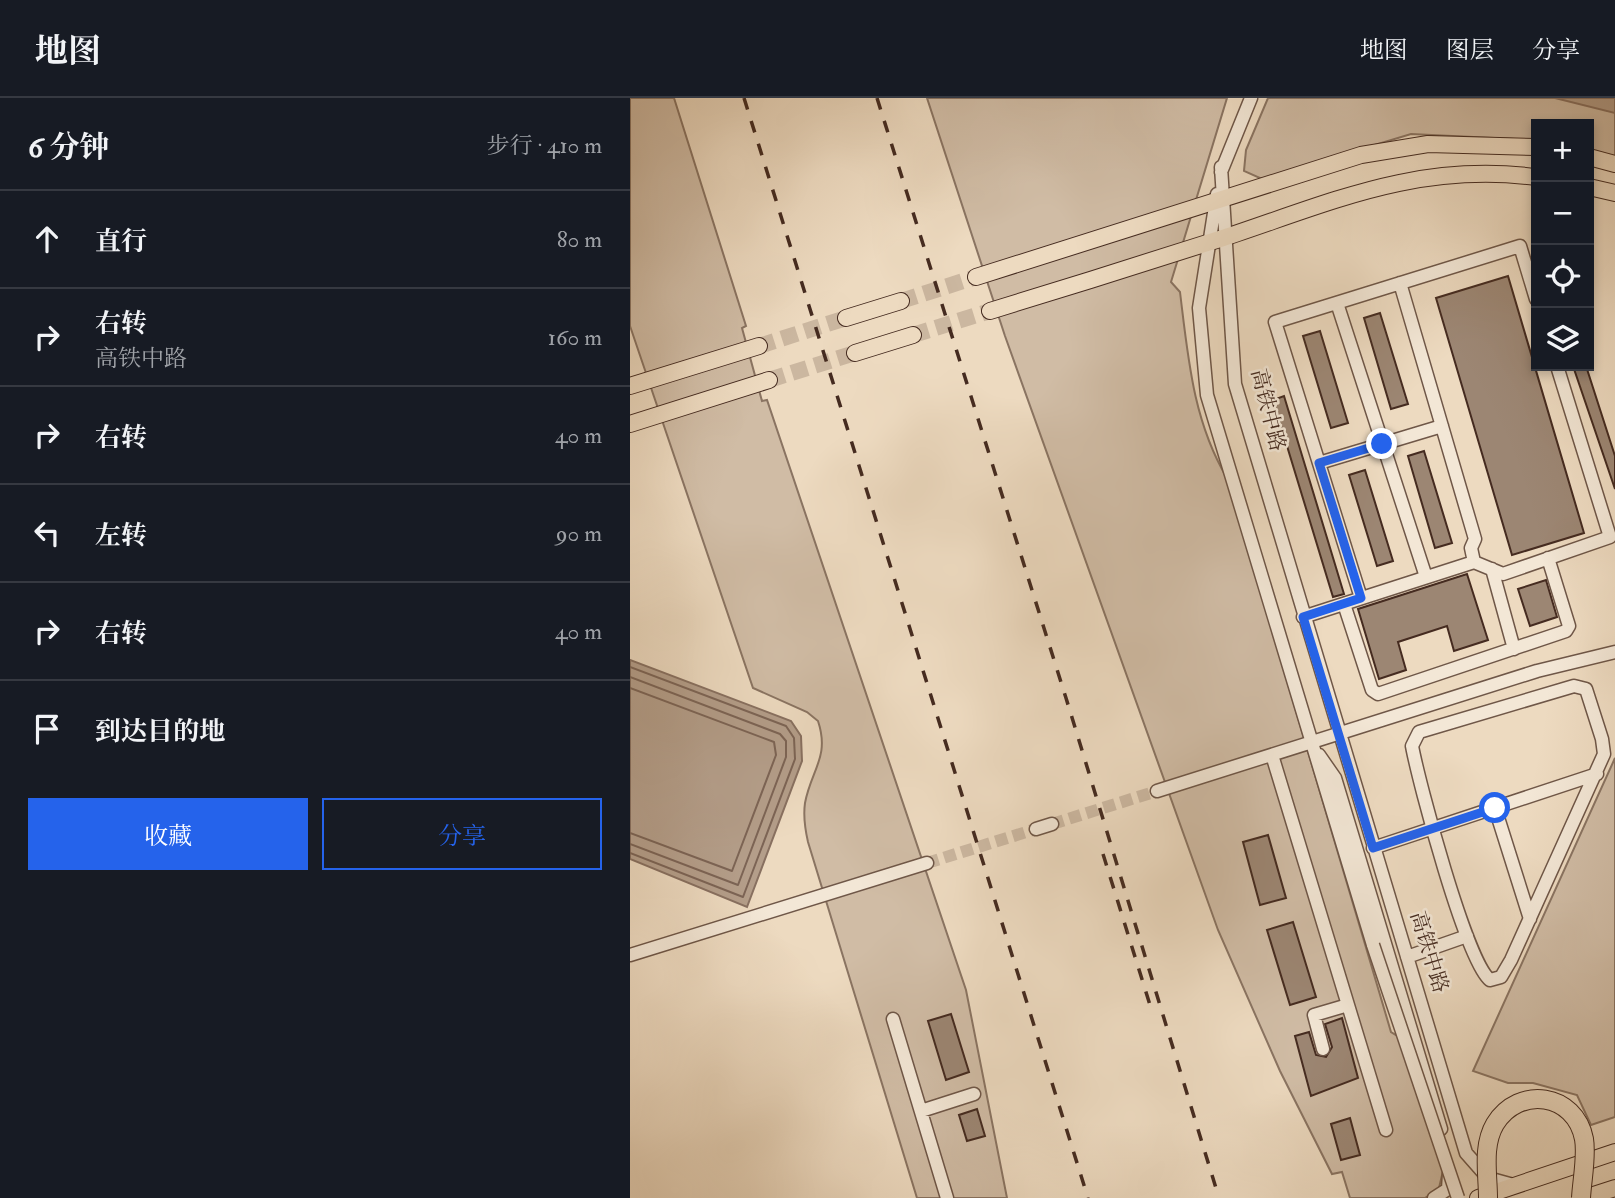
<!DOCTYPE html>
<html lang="zh">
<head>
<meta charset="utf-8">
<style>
	:root { --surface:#171b24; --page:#20242c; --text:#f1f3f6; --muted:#9ea1a6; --line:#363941; --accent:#2563eb }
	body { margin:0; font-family:"IM FELL Double Pica","Noto Serif SC",serif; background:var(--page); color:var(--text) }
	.controls { position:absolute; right:21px; top:21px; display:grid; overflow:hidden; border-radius:0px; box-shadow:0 4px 10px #0003 }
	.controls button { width:63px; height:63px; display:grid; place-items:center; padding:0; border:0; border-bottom:2px solid var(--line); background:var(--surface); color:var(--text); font:35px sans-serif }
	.stop { position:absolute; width:21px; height:21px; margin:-16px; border:5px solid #2563eb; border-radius:50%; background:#fff }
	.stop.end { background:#2563eb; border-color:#fff; box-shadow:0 2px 7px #0008 }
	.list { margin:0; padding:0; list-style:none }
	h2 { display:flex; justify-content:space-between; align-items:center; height:91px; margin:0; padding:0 28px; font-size:30px }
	h2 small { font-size:23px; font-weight:400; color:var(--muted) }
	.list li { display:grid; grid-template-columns:46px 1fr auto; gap:21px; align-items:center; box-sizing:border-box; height:98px; padding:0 28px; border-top:2px solid var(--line) }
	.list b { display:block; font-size:26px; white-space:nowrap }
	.list p { margin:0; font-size:23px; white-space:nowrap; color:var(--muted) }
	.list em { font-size:23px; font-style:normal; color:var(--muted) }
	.actions { display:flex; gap:14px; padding:21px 28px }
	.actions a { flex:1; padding:16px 0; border:2px solid var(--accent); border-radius:0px; text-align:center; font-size:24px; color:var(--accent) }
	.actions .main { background:var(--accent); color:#fff }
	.icon { flex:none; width:38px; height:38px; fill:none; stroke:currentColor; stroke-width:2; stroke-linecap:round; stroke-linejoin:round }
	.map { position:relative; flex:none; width:985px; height:1100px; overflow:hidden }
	header { display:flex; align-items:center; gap:42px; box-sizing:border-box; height:98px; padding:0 35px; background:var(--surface); border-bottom:2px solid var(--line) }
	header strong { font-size:33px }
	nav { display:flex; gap:38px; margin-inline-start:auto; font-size:24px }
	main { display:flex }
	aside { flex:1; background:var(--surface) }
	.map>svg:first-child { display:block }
	.green { fill:#d0bca5; stroke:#8a7462; stroke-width:2 }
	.water { fill:#b49e8a; stroke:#887060; stroke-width:2 }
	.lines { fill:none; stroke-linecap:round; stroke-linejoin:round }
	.shore { stroke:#7c6455; stroke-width:2 }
	.building { fill:#9c8673; stroke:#452b20; stroke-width:2 }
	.minor-tunnel { stroke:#cbb7a0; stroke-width:12; stroke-dasharray:12 6; stroke-linecap:butt }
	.major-tunnel { stroke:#cbb7a0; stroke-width:16; stroke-dasharray:16 8; stroke-linecap:butt }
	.minor-casing { stroke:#6f5748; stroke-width:15 }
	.major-casing { stroke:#452b20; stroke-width:18 }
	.minor { stroke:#f3e7d6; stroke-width:12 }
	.major { stroke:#eddac0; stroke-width:16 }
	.rail { stroke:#452b20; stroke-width:3.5; stroke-dasharray:12 12; stroke-linecap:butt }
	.minor-bridge-casing { stroke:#6f5748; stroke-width:15; stroke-linecap:butt }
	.highway-bridge-casing { stroke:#452b20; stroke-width:20; stroke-linecap:butt }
	.minor-bridge { stroke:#f3e7d6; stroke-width:12 }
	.highway-bridge { stroke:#eddac0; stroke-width:18 }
	.route { stroke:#2563eb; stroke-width:9 }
	.labels { text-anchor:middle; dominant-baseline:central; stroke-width:5; stroke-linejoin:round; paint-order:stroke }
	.street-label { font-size:21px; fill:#452b20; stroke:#f3e7d6 }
</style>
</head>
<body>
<header>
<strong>地图</strong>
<nav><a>地图</a><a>图层</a><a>分享</a></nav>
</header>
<main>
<aside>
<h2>6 分钟<small>步行 · 410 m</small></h2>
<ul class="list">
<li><svg class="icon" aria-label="ahead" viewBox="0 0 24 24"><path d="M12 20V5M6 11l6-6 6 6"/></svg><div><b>直行</b></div><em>80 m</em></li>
<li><svg class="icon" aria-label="right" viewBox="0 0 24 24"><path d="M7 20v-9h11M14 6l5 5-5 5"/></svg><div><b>右转</b><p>高铁中路</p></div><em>160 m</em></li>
<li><svg class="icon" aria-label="right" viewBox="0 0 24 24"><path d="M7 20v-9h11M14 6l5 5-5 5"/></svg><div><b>右转</b></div><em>40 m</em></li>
<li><svg class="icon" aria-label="left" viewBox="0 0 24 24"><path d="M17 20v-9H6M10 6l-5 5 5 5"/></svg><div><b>左转</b></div><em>90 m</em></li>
<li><svg class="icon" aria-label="right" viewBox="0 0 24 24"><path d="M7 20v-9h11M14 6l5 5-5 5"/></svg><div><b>右转</b></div><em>40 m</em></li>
<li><svg class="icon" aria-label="arrive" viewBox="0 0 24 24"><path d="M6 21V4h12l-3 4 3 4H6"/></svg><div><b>到达目的地</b></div></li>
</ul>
<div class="actions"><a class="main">收藏</a><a>分享</a></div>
</aside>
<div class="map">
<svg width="985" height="1100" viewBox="0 0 985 1100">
	<rect width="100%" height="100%" fill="#eddac0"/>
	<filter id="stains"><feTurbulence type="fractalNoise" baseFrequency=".00286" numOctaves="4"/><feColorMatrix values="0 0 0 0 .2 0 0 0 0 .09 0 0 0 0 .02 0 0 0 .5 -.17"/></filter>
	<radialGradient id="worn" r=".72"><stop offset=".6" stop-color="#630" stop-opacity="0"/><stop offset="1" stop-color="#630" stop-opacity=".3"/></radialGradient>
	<path class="green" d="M0 0H44L116 228 112 230 132 303 137 302 336 892 377 1100H287L178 744C175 731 173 719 175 705 181 672 200 659 188 623L177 614 123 590 0 228Z
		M297 0H597L541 184 550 194C558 259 563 323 597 380L761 934 769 939 813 1073 809 1090 795 1100H720L712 1074 702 1076 650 973 588 832 375 238Z
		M638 0H985V58L959 52V26H906V42L781 36 632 81 614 73 616 52Z
		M985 660V1019L961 1027 947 997 903 985H878L843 973Z"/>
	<path class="water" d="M925 0H985V15Z
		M0 562 161 623 171 638 172 663 117 809 0 761Z"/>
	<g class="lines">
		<path class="shore" d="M0 569 156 628 164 640 165 661 113 799 0 755
			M0 579 150 636 156 643V659L108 787 0 746
			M0 590 144 644 146 657 102 773 0 735"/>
	</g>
	<path class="building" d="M878 178 954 435 882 457 806 200Z
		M750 215 778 306 761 311 734 220Z
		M690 233 718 325 701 330 673 238Z
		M943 268H956L985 358V391Z
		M654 298 714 496 703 499 643 302Z
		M794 353 822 445 805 450 778 358Z
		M735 372 763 463 747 468 719 377Z
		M837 476 858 542 824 553 817 528 768 544 776 572 749 581 728 511Z
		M916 482 927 519 900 528 888 491Z
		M638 737 656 800 630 807 613 744Z
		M663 824 686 899 660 907 637 832Z
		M321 916 339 974 316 982 298 923Z
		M712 920 728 980 681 998 665 938 679 934 686 957 696 959 702 949 695 926Z
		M347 1011 355 1038 337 1043 329 1017Z
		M720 1020 730 1057 711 1062 701 1026Z"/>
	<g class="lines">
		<path class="minor-tunnel" d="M422 726 527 693
			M297 765 406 731"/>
		<path class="major-tunnel" d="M271 203 346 179
			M283 237 360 213
			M129 248 216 220
			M139 282 225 255"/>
		<defs>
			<path id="minor" d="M591 69 605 286 836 1055 858 1080 887 1088
				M591 74 621 0
				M587 96 569 210 577 297 743 847
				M770 185 845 441 841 450 844 464
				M707 205 796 479
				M689 365 812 328
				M862 471 884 551
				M731 500 645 224 890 148 906 201
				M714 506 742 592 748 596 936 533 939 528 918 460
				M673 519 844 464 873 476 980 439 927 268
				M944 588 956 591 972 641 974 656 881 862 871 879 860 882C836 863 789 685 782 648L789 634Z
				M642 657 756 1032
				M689 657 705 680 811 1031
				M527 693 907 573 985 554
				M865 710 900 821
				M406 731 422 726
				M743 750 967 676
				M0 857 297 765
				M777 859 837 838
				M263 921 317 1100
				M693 951 684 917 718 907
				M291 1013 344 996
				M804 1100 818 1091 819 1076"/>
			<path id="major" d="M959 59 985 66
				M959 89 985 95
				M346 179 731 57 798 46 906 49
				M360 213C438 189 515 165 593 140 702 104 787 64 906 79
				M216 220 271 203
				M225 255 283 237
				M0 288 129 248
				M0 326 139 282
				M848 1100 985 1054
				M954 1100 985 1090"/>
		</defs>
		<use href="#minor" class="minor-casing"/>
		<use href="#major" class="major-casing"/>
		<use href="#minor" class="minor"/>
		<use href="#major" class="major"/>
		<path class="rail" d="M114 0 458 1100
			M247 0 436 600 589 1100
			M473 756 520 907"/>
		<defs>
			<path id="minor-bridge" d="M743 847 828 1100"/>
			<path id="highway-bridge" d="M858 1100C858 1076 852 1048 865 1026 889 987 945 995 954 1041 957 1058 952 1082 951 1100"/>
		</defs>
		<use href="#minor-bridge" class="minor-bridge-casing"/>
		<use href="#highway-bridge" class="highway-bridge-casing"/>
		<use href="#minor-bridge" class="minor-bridge"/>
		<use href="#highway-bridge" class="highway-bridge"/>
	</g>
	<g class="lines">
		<path class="route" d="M752 346 689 365 731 500 673 519 743 750 865 710"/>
	</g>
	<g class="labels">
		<g class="street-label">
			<text transform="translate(638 312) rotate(76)">高铁中路</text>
			<text transform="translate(799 854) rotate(73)">高铁中路</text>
		</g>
	</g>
	<rect width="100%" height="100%" filter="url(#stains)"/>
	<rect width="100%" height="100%" fill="url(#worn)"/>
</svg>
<div class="controls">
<button>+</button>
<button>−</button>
<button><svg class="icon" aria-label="locate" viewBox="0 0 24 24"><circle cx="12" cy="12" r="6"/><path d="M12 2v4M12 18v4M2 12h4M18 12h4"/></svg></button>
<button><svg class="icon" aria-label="layers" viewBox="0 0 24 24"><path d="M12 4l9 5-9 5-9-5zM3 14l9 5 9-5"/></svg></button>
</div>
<div class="stop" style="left:865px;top:710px"></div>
<div class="stop end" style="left:752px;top:346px"></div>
</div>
</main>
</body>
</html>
